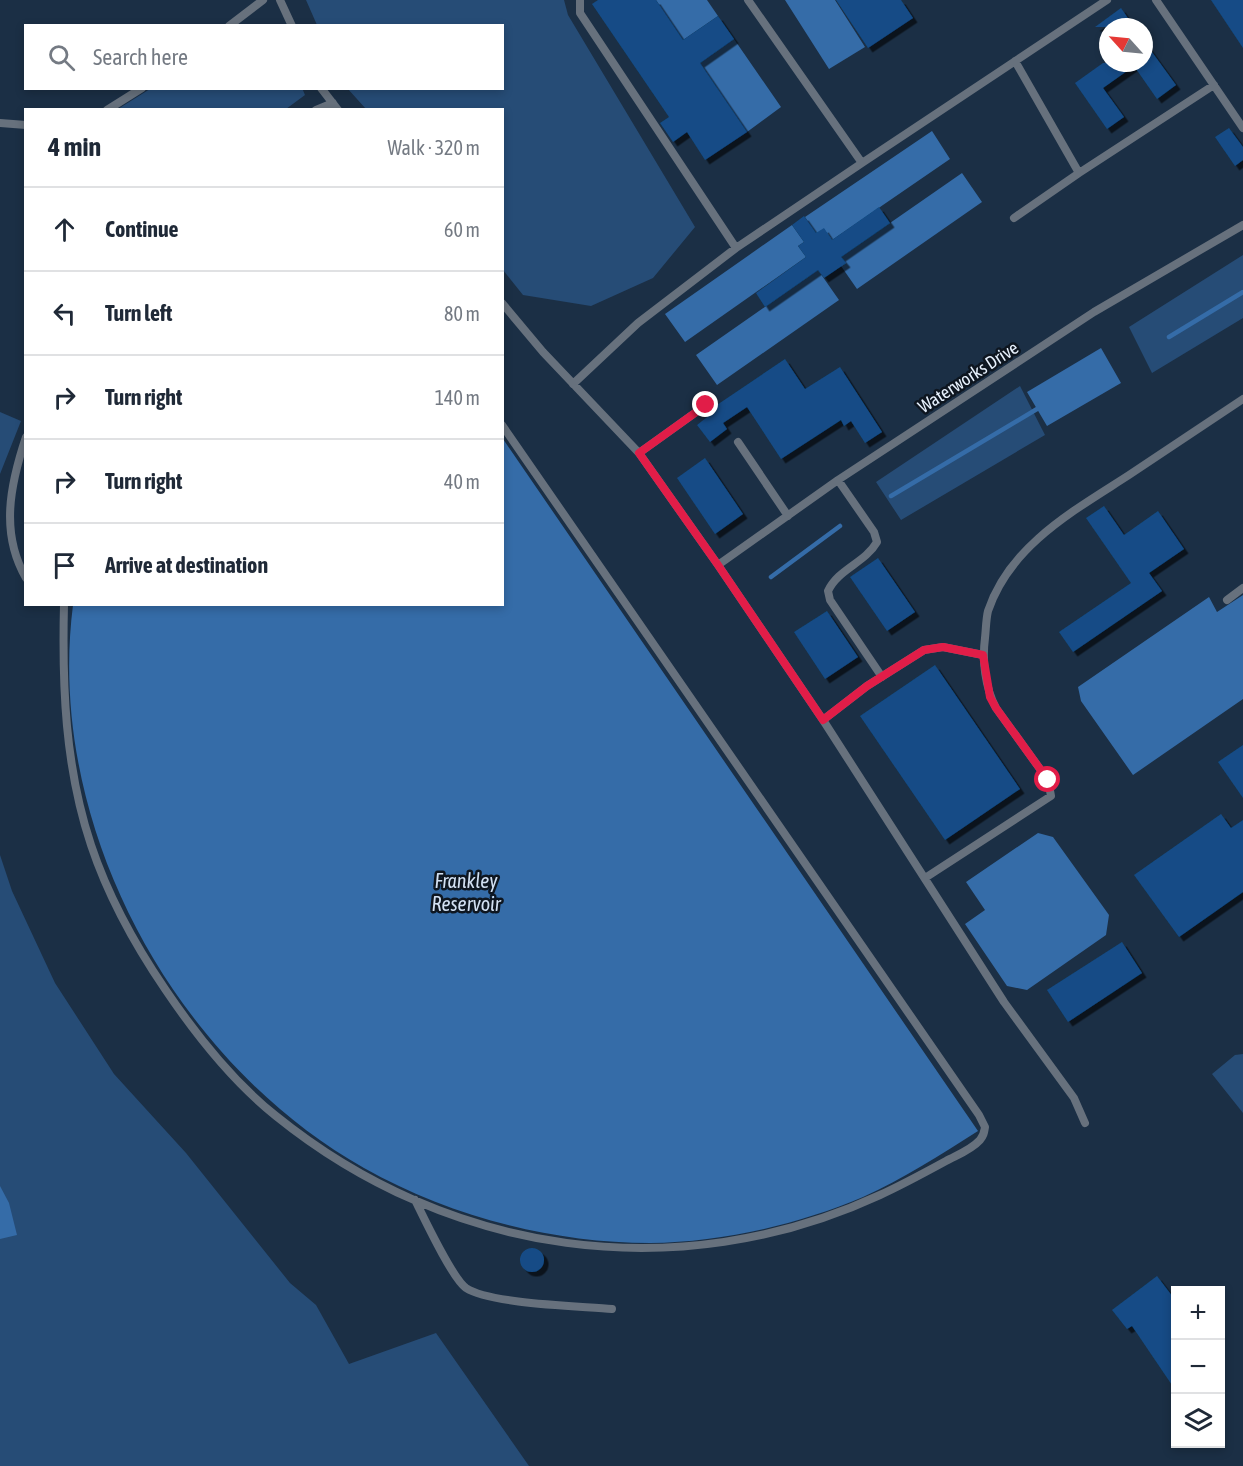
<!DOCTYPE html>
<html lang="en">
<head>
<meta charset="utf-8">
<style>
	:root { --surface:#fff; --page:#f6f6f7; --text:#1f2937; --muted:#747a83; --line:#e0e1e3 }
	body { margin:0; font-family:"Asap Condensed",sans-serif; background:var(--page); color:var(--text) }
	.controls { position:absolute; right:18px; bottom:18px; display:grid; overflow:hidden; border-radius:0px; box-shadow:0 3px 9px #0003 }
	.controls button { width:54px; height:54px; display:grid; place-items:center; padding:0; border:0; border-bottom:2px solid var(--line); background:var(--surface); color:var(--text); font:30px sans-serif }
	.compass { position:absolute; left:1099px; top:18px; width:54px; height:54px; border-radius:50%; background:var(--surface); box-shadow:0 3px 9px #0003; rotate:297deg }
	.stop { position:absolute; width:18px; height:18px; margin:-14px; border:4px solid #e11d48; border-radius:50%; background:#fff }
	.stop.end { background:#e11d48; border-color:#fff; box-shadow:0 2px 6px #0008 }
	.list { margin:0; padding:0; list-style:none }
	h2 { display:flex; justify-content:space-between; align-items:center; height:78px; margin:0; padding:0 24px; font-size:26px }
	h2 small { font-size:20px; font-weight:400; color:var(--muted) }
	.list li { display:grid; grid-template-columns:39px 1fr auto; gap:18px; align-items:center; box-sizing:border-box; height:84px; padding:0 24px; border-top:2px solid var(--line) }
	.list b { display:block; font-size:22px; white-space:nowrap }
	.list em { font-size:20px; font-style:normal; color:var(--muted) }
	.icon { flex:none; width:33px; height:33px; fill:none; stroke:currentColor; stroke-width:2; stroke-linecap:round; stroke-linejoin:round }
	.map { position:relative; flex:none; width:1243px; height:1466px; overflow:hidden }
	.search { position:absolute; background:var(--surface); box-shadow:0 3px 9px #0003; left:24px; top:24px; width:480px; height:66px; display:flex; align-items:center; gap:15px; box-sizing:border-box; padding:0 21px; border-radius:0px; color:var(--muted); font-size:22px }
	.panel { position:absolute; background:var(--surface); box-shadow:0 3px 9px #0003; left:24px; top:108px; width:480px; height:498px; border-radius:0px }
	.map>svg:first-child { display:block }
	.green { fill:#264c76 }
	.water { fill:#356ca8 }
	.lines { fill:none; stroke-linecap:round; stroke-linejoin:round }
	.stream { stroke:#356ca8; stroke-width:4.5 }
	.building { fill:#134c86; filter:url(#shadow) }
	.service { stroke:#67717d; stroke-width:8 }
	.route { stroke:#e11d48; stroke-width:8 }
	.labels { text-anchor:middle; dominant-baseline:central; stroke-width:5; stroke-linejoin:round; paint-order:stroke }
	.street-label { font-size:18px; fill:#e7f1fd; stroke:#0e1620 }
	.water-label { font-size:20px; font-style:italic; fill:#d3e1f3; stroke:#0e1620 }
</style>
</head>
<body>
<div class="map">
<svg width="1243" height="1466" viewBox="0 0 1243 1466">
	<defs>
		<filter id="shadow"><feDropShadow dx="4.5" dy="4.5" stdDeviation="0" flood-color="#0009"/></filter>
	</defs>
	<rect width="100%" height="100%" fill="#1b2f45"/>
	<path class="green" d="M306 0H564L568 15 695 227 653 278 591 306 523 295 503 270 502 110 366 109 348 89 502 88V26L317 25Z
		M302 88 305 95 286 109H118L150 89Z
		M1243 255V318L1152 373 1129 327Z
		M1020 386 1045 435 901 520 876 482Z
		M0 412 21 421 0 474Z
		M0 855 12 891 55 983 114 1074 186 1153 290 1283 316 1305 349 1364 436 1333 529 1466H0Z
		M1243 1054V1113L1212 1074 1235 1055Z"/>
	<path class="water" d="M656 0H707L718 16 683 40Z
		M785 0H835L865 47 829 69Z
		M734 39 781 107 747 132 700 63Z
		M932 131 950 159 832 240 816 233 805 217Z
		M962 173 982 202 857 289 841 266 845 263 841 257Z
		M792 225 804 242 798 246 806 257 685 342 665 314Z
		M818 270 839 300 717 385 696 355Z
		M1101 348 1121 383 1047 426 1027 392Z
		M503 439 978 1131C940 1155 903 1179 863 1197 797 1225 722 1242 650 1243 552 1243 449 1216 364 1168 173 1060 45 824 73 605L502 604Z
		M1243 595V699L1133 775 1081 701 1078 687 1209 597 1217 612Z
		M1038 833 1053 837 1109 915 1106 935 1027 990 1007 986 965 924 985 910 966 882Z
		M0 1186 9 1203 17 1235 0 1239Z"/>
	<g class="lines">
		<path class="stream" d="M1169 337 1243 292
			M891 496 1037 409
			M771 577 840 526"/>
	</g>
	<path class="building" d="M598 0H656L683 40 718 16 734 39 700 63 747 132 705 160 687 132 673 142 660 123 669 117 592 4Z
		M836 0H901L913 18 868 48Z
		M1211 0H1243V48Z
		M1121 8 1134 27H1095Z
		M1144 41 1176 85 1157 99 1134 66 1103 88 1124 117 1107 129 1075 83 1103 63H1144Z
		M1229 128 1243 147V160L1235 166 1215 137Z
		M879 207 890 223 841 257 846 263 824 278 818 270 765 307 756 293 806 257 798 246 804 242 792 225 804 216 816 233 824 228 832 240Z
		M785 359 805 389 840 367 882 432 865 443 851 421 844 426 841 420 781 459 747 407 723 423 727 429 710 442 697 425 711 414 708 411Z
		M705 458 743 514 715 534 677 478Z
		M1104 506 1124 535 1158 511 1184 549 1149 573 1162 591 1073 652 1059 632 1131 583 1086 518Z
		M878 558 915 612 887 631 850 577Z
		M827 611 858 657 825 679 794 632Z
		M935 665 1020 789 945 840 860 716Z
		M1243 745V798L1218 762Z
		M1221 814 1231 828 1243 820V892L1179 937 1134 875Z
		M1122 942 1142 973 1068 1022 1047 990Z
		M520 1260a12 12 0 1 1 24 0a12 12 0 1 1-24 0Z
		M1157 1276 1176 1301V1391L1132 1326 1127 1329 1112 1310Z"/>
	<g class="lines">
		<path class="service" d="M280 0 292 26
			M580 0V13L736 248
			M748 0 862 163 1107 0
			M1156 0 1243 128
			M229 26 263 0
			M1015 61 1079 173 1214 85
			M321 88 338 110
			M107 110 142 88
			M316 110 333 103
			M0 123 26 125
			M1014 218 1079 173
			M502 303 543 352 639 453
			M573 384 638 323 736 248 862 163
			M706 405 639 453 718 565 823 720 1004 1002 1074 1098 1085 1123
			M26 437C10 485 0 533 26 578
			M738 442 788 516
			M838 480 874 532 877 542C865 563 838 569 828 591L830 600 882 677
			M718 565 838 480 1094 312 1243 225
			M1227 600 1243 588
			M64 604C62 686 65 767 91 845 108 896 135 945 165 989 196 1035 232 1081 276 1116 448 1255 677 1289 880 1195 902 1185 924 1173 946 1161 957 1155 971 1150 980 1140 984 1135 984 1133 985 1127L979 1115 502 425
			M823 720 867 686 924 650 943 647 983 655
			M925 878 1051 796 1048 780 996 708C985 687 982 661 985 638 986 629 986 619 988 611 1010 545 1075 510 1129 475 1167 450 1205 424 1243 399
			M415 1200C424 1218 452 1278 466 1288 490 1304 579 1306 612 1309"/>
	</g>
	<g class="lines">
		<path class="route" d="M706 405 639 453 718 565 823 720 867 686 924 650 943 647 983 655 990 697 996 708 1048 780"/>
	</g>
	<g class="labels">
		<g class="street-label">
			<text transform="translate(968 377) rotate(-33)">Waterworks Drive</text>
		</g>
		<g class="water-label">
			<text x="466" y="880">Frankley<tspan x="466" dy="23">Reservoir</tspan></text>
		</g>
	</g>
</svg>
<div class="controls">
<button>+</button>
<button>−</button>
<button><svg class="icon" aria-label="layers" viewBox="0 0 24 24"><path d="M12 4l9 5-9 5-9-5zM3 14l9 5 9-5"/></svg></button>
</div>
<svg class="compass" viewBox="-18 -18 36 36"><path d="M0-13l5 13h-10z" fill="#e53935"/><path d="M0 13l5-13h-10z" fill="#747a83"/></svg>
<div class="stop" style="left:1048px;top:780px"></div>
<div class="stop end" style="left:706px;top:405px"></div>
<div class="search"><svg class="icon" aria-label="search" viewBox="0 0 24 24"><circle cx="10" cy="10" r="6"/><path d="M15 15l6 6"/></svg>Search here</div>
<section class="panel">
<h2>4 min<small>Walk · 320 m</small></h2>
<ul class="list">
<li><svg class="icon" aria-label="ahead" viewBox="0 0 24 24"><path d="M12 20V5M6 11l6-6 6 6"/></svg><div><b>Continue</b></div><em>60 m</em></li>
<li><svg class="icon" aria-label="left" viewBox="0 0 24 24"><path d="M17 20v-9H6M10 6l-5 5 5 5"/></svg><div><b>Turn left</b></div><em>80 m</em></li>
<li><svg class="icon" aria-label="right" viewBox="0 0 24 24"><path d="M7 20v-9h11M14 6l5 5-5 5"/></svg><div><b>Turn right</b></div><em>140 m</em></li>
<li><svg class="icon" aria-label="right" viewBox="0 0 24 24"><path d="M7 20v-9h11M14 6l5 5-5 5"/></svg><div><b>Turn right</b></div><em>40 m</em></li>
<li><svg class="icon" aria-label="arrive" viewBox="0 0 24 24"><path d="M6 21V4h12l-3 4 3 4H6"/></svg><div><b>Arrive at destination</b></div></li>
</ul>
</section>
</div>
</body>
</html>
